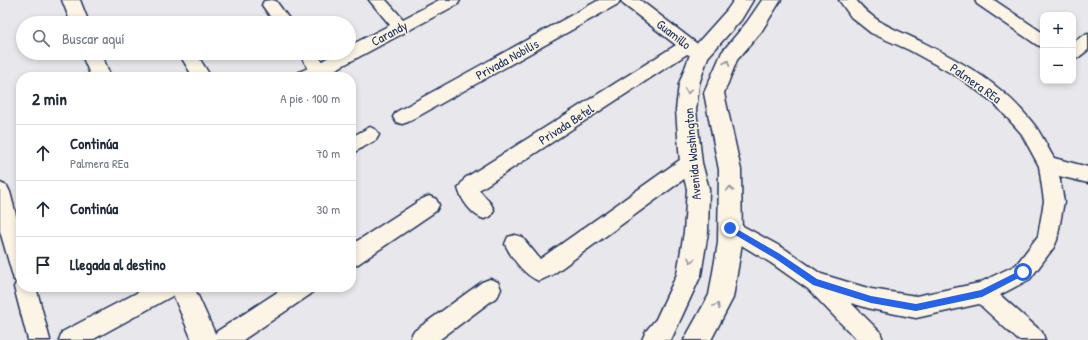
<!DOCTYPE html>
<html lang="es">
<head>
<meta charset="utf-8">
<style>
	:root { --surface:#fff; --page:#f2f2f3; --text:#1f2937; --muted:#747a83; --line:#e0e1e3 }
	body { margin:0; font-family:"Patrick Hand",sans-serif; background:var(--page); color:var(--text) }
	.controls { position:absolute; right:12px; top:12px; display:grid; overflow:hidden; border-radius:8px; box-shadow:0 2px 6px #0003 }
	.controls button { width:36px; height:36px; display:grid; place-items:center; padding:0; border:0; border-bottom:1px solid var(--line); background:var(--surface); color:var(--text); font:20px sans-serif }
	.stop { position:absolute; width:12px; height:12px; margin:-9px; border:3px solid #2563eb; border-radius:50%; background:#fff }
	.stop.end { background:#2563eb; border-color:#fff; box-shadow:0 1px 4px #0008 }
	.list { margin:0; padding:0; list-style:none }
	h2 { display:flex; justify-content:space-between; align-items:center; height:52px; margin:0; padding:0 16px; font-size:17px }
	h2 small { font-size:13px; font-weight:400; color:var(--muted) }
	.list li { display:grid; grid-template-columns:26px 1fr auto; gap:12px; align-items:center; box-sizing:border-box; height:56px; padding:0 16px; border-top:1px solid var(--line) }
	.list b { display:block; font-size:15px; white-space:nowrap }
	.list p { margin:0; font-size:13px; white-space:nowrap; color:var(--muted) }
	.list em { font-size:13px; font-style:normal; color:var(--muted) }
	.icon { flex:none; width:22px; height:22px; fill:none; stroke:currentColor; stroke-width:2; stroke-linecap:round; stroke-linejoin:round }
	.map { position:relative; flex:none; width:1088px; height:340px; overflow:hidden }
	.search { position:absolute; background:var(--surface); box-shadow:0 2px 6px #0003; left:16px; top:16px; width:340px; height:44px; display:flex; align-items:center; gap:10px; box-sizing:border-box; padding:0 14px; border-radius:22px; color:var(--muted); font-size:15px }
	.panel { position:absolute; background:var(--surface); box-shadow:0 2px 6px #0003; left:16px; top:72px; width:340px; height:220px; border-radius:16px }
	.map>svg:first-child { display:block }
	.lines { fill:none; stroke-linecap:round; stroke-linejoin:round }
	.minor-casing { stroke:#1b2f5e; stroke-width:3 }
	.tertiary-casing { stroke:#1b2f5e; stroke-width:3 }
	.secondary-casing { stroke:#1b2f5e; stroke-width:3 }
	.minor { fill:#fcf5e5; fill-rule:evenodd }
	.tertiary { fill:#fcf5e5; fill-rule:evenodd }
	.secondary { fill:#fcf5e5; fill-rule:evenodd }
	.oneway { stroke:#8c92a2 }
	.route { fill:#2563eb }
	.labels { text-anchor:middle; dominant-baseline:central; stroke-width:3; stroke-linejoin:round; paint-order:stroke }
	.street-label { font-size:13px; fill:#1b2f5e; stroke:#fcf5e5 }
</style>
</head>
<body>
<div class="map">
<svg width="1088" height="340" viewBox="0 0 1088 340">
	<rect width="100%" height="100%" fill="#e8e7eb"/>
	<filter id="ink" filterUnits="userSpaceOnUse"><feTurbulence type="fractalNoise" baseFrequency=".025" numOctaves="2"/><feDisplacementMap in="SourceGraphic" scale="8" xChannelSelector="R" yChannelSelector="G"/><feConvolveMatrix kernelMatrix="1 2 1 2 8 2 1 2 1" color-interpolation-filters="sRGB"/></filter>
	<g filter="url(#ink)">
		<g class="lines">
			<defs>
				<path id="minor" d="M272 0 276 1 292 23H275L262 5 264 1Z
					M369 0H386L403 19 439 0H460L458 4 325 75 320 77H296L299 72 308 68 299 53H316L322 61 336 53H349V46L390 25Z
					M599 0H620L618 4 408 122 402 124 396 122 393 117 396 112Z
					M621 0H640L704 49 706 53 704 57 698 59 687 54 479 190 491 204 494 210 491 216 484 219C472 215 461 200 458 188L465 178 676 45 623 4Z
					M839 0H856C875 24 896 29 922 42 964 63 1002 84 1032 122 1041 132 1047 147 1054 158L1088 167V183L1059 176 1064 201 1057 240 1054 247 1030 279 1000 295 1042 332 1045 340H1018L979 304 916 318 871 309 851 303 880 332 883 340H857L808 289 771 263 723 234 720 228 723 222 730 219 785 249 821 274 871 289 916 296 979 283 1016 265 1038 236 1044 201 1039 166 1021 133 994 103 960 78 909 50 871 33 851 17Z
					M975 0H994L1043 33V47L1037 45 977 4Z
					M1088 34V50L1079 57 1073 59V43L1082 36Z
					M181 53H196L211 77H193L180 55Z
					M370 127 376 130 379 135 376 140 351 154V137Z
					M691 155 698 157 700 163 698 169 552 275 539 281C524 275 512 259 505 244L508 237 515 235 522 237 540 259 684 157Z
					M0 183 7 186 10 192 21 234V287H36L50 340H28L14 287 17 281 14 280 0 231Z
					M429 196 436 199 439 205 436 211 358 264 351 267V245L422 199Z
					M490 279 498 282 501 289 498 296 439 340H410L413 332 482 282Z
					M148 287H180L176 294 92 340H59L62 332Z
					M285 287H315L311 294 243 340H213L216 332Z"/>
				<path id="tertiary" d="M62 0H80L89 23H71Z
					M81 53H101L111 77H91Z
					M170 287H194L218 340H192Z"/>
				<path id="secondary" d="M734 0H753L741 20 708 57 699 84 696 110 702 163 709 189 708 232 701 275 671 340H642L646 331 656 319 677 274 684 232 687 189 680 163 676 110 679 84 692 49 727 10Z
					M762 0H781L761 32 737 60 724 93 741 170 742 243 733 298 711 340H684L709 295 718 243 719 170 704 93 722 52 747 22Z"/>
			</defs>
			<use href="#minor" class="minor-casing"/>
			<use href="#tertiary" class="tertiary-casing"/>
			<use href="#secondary" class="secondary-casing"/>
			<use href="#minor" class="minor"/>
			<use href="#tertiary" class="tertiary"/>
			<use href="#secondary" class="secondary"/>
		</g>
		<defs><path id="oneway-chevron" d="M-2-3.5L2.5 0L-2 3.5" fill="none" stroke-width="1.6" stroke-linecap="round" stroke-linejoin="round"/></defs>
		<g class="oneway">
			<use href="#oneway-chevron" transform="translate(727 63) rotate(-67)"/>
			<use href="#oneway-chevron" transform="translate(688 91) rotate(96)"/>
			<use href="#oneway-chevron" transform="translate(730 189) rotate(-90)"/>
			<use href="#oneway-chevron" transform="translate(691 260) rotate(100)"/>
			<use href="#oneway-chevron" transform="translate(717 306) rotate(-61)"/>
		</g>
	</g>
	<path class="route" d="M730 225 780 254 817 279 871 296 916 304 981 290 1023 269 1027 272 1026 274 982 297 916 311 871 303 813 285 776 259 727 230 726 228Z"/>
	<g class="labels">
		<g class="street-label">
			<text transform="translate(389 33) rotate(-28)">Carandy</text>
			<text transform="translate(674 34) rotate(38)">Guamillo</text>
			<text transform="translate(507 59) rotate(-29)">Privada Nobilis</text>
			<text transform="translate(976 83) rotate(35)">Palmera REa</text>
			<text transform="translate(566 124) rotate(-33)">Privada Betel</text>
			<text transform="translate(692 154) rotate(-95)">Avenida Washington</text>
		</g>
	</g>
</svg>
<div class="controls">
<button>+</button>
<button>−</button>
</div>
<div class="stop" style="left:1023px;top:272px"></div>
<div class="stop end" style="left:730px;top:228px"></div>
<div class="search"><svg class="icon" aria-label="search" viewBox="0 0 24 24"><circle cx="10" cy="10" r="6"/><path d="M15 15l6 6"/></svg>Buscar aquí</div>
<section class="panel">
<h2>2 min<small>A pie · 100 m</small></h2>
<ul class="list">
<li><svg class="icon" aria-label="ahead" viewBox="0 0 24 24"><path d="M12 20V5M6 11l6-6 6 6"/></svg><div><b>Continúa</b><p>Palmera REa</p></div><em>70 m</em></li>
<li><svg class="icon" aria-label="ahead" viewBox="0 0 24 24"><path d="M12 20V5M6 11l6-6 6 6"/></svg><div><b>Continúa</b></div><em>30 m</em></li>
<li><svg class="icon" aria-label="arrive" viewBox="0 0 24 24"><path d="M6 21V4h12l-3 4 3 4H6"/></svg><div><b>Llegada al destino</b></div></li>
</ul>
</section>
</div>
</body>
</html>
